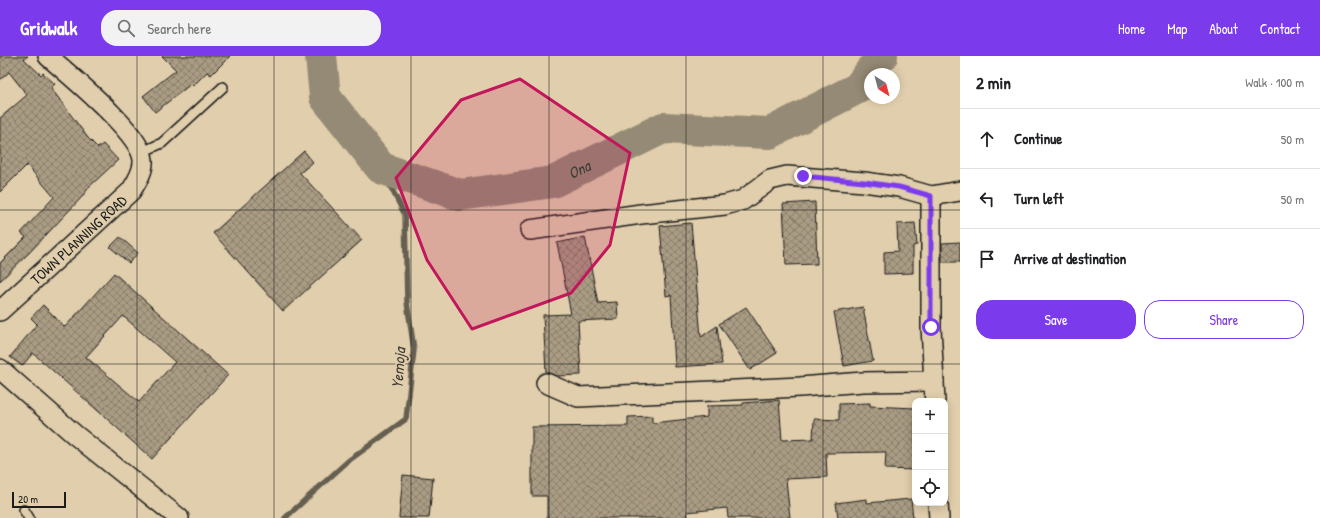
<!DOCTYPE html>
<html lang="en">
<head>
<meta charset="utf-8">
<style>
	:root { --surface:#fff; --page:#f2f2f2; --text:#202124; --muted:#757577; --line:#e0e0e0; --accent:#7c3aed }
	body { margin:0; font-family:"Patrick Hand",sans-serif; background:var(--page); color:var(--text) }
	.controls { position:absolute; right:12px; bottom:12px; display:grid; overflow:hidden; border-radius:8px; box-shadow:0 2px 10px #0003 }
	.controls button { width:36px; height:36px; display:grid; place-items:center; padding:0; border:0; border-bottom:1px solid var(--line); background:var(--surface); color:var(--text); font:20px sans-serif }
	.compass { position:absolute; left:864px; top:12px; width:36px; height:36px; border-radius:50%; background:var(--surface); box-shadow:0 2px 10px #0003; rotate:144deg }
	.scale { position:absolute; left:12px; bottom:10px; width:54px; box-sizing:border-box; padding-left:4px; border:2px solid #1c1c1c; border-top:0; font-size:11px; line-height:14px; white-space:nowrap; color:#1c1c1c; -webkit-text-stroke:3px #e0ceac; paint-order:stroke }
	.stop { position:absolute; width:12px; height:12px; margin:-9px; border:3px solid #7c3aed; border-radius:50%; background:#fff }
	.stop.end { background:#7c3aed; border-color:#fff; box-shadow:0 1px 4px #0008 }
	.list { margin:0; padding:0; list-style:none }
	h2 { display:flex; justify-content:space-between; align-items:center; height:52px; margin:0; padding:0 16px; font-size:17px }
	h2 small { font-size:13px; font-weight:400; color:var(--muted) }
	.list li { display:grid; grid-template-columns:26px 1fr auto; gap:12px; align-items:center; box-sizing:border-box; height:60px; padding:0 16px; border-top:1px solid var(--line) }
	.list b { display:block; font-size:15px; white-space:nowrap }
	.list em { font-size:13px; font-style:normal; color:var(--muted) }
	.actions { display:flex; gap:8px; padding:12px 16px }
	.actions a { flex:1; padding:9px 0; border:1px solid var(--accent); border-radius:16px; text-align:center; font-size:14px; color:var(--accent) }
	.actions .main { background:var(--accent); color:#fff }
	.icon { flex:none; width:22px; height:22px; fill:none; stroke:currentColor; stroke-width:2; stroke-linecap:round; stroke-linejoin:round }
	.map { position:relative; flex:none; width:960px; height:462px; overflow:hidden }
	header { display:flex; align-items:center; gap:24px; box-sizing:border-box; height:56px; padding:0 20px; background:var(--accent); color:#fff }
	header strong { font-size:19px }
	nav { display:flex; gap:22px; margin-inline-start:auto; font-size:14px }
	.search { width:280px; height:36px; background:var(--page); display:flex; align-items:center; gap:10px; box-sizing:border-box; padding:0 14px; border-radius:16px; color:var(--muted); font-size:15px }
	main { display:flex }
	aside { flex:1; background:var(--surface) }
	.map>svg:first-child { display:block }
	.lines { fill:none; stroke-linecap:round; stroke-linejoin:round }
	.stream { stroke:#655e51; stroke-width:5.5 }
	.river { stroke:#958a75; stroke-width:32 }
	.building { fill:url(#building-cross-hatch); stroke:#1c1c1c; fill-rule:evenodd }
	.lane-casing { stroke:#1c1c1c; stroke-width:12 }
	.street-casing { stroke:#1c1c1c; stroke-width:22 }
	.lane { stroke:#e0ceac; stroke-width:9 }
	.street { stroke:#e0ceac; stroke-width:19 }
	.route { stroke:#7c3aed; stroke-width:5 }
	.marked { fill:#c2185b; fill-opacity:0.2; stroke:#c2185b; stroke-width:3; stroke-linejoin:round }
	.grid { fill:none; stroke:#1c1c1c; stroke-width:1; stroke-opacity:0.55 }
	.labels { text-anchor:middle; dominant-baseline:central; stroke-width:3.5; stroke-linejoin:round; paint-order:stroke }
	.street-label { font-size:15px; fill:#1c1c1c; stroke:#e0ceac }
	.water-label { font-size:16px; font-style:italic; fill:#403d37; stroke:#e0ceac }
</style>
</head>
<body>
<header>
<strong>Gridwalk</strong>
<div class="search"><svg class="icon" aria-label="search" viewBox="0 0 24 24"><circle cx="10" cy="10" r="6"/><path d="M15 15l6 6"/></svg>Search here</div>
<nav><a>Home</a><a>Map</a><a>About</a><a>Contact</a></nav>
</header>
<main>
<div class="map">
<svg width="960" height="462" viewBox="0 0 960 462">
	<defs>
		<pattern id="building-cross-hatch" width="8" height="8" patternUnits="userSpaceOnUse"><rect width="8" height="8" fill="#aa9c84"/><path d="M0 0l8 8M0 8l8-8" fill="none" stroke="#8a7e6b"/></pattern>
	</defs>
	<rect width="100%" height="100%" fill="#e0ceac"/>
	<filter id="ink" filterUnits="userSpaceOnUse"><feTurbulence type="fractalNoise" baseFrequency=".025" numOctaves="2"/><feDisplacementMap in="SourceGraphic" scale="8" xChannelSelector="R" yChannelSelector="G"/><feConvolveMatrix kernelMatrix="1 2 1 2 8 2 1 2 1" color-interpolation-filters="sRGB"/></filter>
	<g filter="url(#ink)">
		<g class="lines">
			<path class="stream" d="M285 462 348 405 406 363 414 294 407 246 405 159 381 112"/>
			<path class="river" id="s1" d="M321 0 325 41 381 112 460 139 553 126 663 72 770 77 858 32 882 0"/>
		</g>
		<path class="building" d="M0 0H28L24 3 41 19 43 17 55 28 51 32 88 82 98 92 103 88 118 104 90 130 81 142 29 197 0 225V207L26 181 21 177 54 141 27 109 0 136V62L27 39 9 16 0 24Z
			M162 0H230L211 19 207 16 193 30 191 28 155 56 143 40 176 14Z
			M304 95 313 106 300 117 362 184 283 255 213 177Z
			M815 146 817 208 786 209 783 148Z
			M691 167 701 281 717 270 722 308 675 311 671 239 666 240 660 170Z
			M915 167 917 189 913 190V217L884 218V196L898 195 897 168Z
			M120 181 138 197 129 207 110 191Z
			M585 181 598 247 617 246 618 263 578 265 581 319 557 320 546 316 543 259 571 258 557 187Z
			M960 186V206H942V187Z
			M114 217 228 319 152 403 33 297 22 310 10 301 37 268 31 262 43 249 65 271ZM123 260 175 306 139 346 86 301Z
			M746 251 777 297 750 314 719 268Z
			M863 251 873 305 844 310 834 256Z
			M779 344 782 384 813 383 814 363 839 364V348L870 347V350L915 352V414L885 413 886 396 826 397 827 421 786 423 790 462H728L727 452 687 456 688 462H547V440H532V371L628 370V361L652 360V367L707 361V350L743 349V347Z
			M403 419 433 422 429 462H399Z
			M867 443V447L911 443 913 462H838L836 447Z"/>
		<g class="lines">
			<defs>
				<path id="lane" d="M140 97 162 87 223 31
					M24 454 29 462"/>
				<g id="street">
					<path d="M931 140V271L935 345"/>
					<path d="M530 174 641 158 725 149 743 144 770 124 787 120 864 126 899 131 931 140 960 135"/>
					<path id="s2" d="M0 255 131 135C136 127 144 115 143 104 141 77 70 20 48 0"/>
					<path d="M0 313 74 378 179 462"/>
					<path d="M546 327 578 341 800 331 863 326 934 325"/>
					<path d="M938 447 939 462"/>
				</g>
			</defs>
			<use href="#lane" class="lane-casing"/>
			<use href="#street" class="street-casing"/>
			<use href="#lane" class="lane"/>
			<use href="#street" class="street"/>
		</g>
	</g>
	<g class="lines" filter="url(#ink)">
		<path class="route" d="M803 120 864 126 899 131 931 140V271"/>
	</g>
	<path class="marked" d="M520 23 630 97 610 189 571 237 472 273 427 204 396 122 461 44Z"/>
	<path class="grid" d="M137 0V462M274 0V462M411 0V462M549 0V462M686 0V462M823 0V462M0 154H960M0 308H960"/>
	<g class="labels">
		<g class="street-label">
			<text stroke="none"><textPath href="#s2" startOffset="106">TOWN PLANNING ROAD</textPath></text>
		</g>
		<g class="water-label">
			<text stroke="none"><textPath href="#s1" startOffset="338">Ona</textPath></text>
			<text transform="translate(398 312) rotate(-86)">Yemoja</text>
		</g>
	</g>
</svg>
<div class="controls">
<button>+</button>
<button>−</button>
<button><svg class="icon" aria-label="locate" viewBox="0 0 24 24"><circle cx="12" cy="12" r="6"/><path d="M12 2v4M12 18v4M2 12h4M18 12h4"/></svg></button>
</div>
<svg class="compass" viewBox="-18 -18 36 36"><path d="M0-13l5 13h-10z" fill="#e53935"/><path d="M0 13l5-13h-10z" fill="#757577"/></svg>
<div class="scale">20 m</div>
<div class="stop" style="left:931px;top:271px"></div>
<div class="stop end" style="left:803px;top:120px"></div>
</div>
<aside>
<h2>2 min<small>Walk · 100 m</small></h2>
<ul class="list">
<li><svg class="icon" aria-label="ahead" viewBox="0 0 24 24"><path d="M12 20V5M6 11l6-6 6 6"/></svg><div><b>Continue</b></div><em>50 m</em></li>
<li><svg class="icon" aria-label="left" viewBox="0 0 24 24"><path d="M17 20v-9H6M10 6l-5 5 5 5"/></svg><div><b>Turn left</b></div><em>50 m</em></li>
<li><svg class="icon" aria-label="arrive" viewBox="0 0 24 24"><path d="M6 21V4h12l-3 4 3 4H6"/></svg><div><b>Arrive at destination</b></div></li>
</ul>
<div class="actions"><a class="main">Save</a><a>Share</a></div>
</aside>
</main>
</body>
</html>
